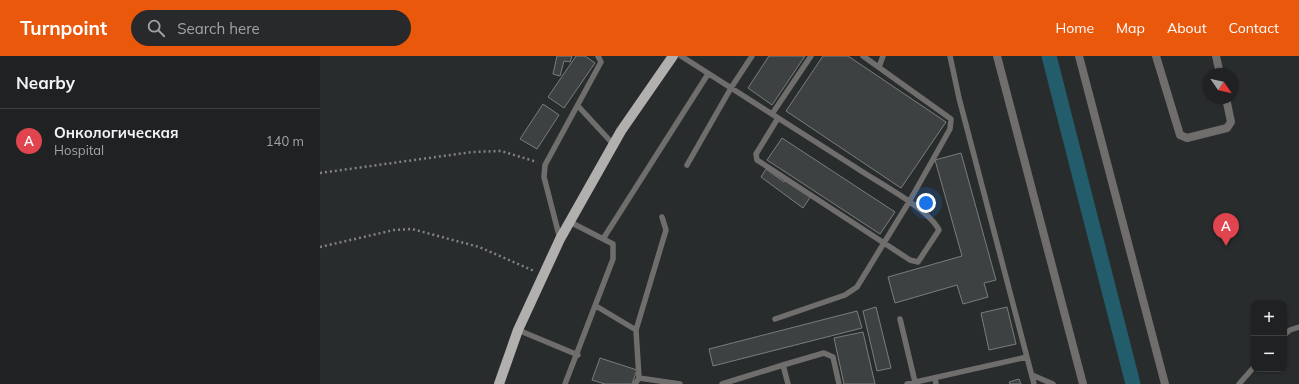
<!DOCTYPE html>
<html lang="en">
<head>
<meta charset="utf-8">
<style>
	:root { --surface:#1f2122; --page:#27292a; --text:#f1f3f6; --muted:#a1a3a5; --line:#3c3e40; --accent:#ea580c }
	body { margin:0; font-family:Mulish,sans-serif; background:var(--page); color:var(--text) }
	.controls { position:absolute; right:12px; bottom:12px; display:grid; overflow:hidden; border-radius:8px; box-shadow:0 1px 3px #0004 }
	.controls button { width:36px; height:36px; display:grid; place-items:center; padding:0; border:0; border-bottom:1px solid var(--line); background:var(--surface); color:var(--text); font:20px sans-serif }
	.compass { position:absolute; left:883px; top:12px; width:36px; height:36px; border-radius:50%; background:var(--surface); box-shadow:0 1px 3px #0004; rotate:124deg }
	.you { position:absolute; left:606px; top:147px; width:14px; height:14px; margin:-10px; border:3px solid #fff; border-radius:50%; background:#1a73e8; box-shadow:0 0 0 6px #1a73e833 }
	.badge { display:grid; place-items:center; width:26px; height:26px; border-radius:50%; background:var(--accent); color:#fff; font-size:13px; font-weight:700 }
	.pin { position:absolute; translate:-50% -33px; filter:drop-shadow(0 1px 2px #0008) }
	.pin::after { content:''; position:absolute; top:21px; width:14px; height:12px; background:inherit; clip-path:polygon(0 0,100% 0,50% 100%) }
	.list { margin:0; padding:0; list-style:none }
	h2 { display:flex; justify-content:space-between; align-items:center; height:52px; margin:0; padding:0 16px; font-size:17px }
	h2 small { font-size:13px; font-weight:400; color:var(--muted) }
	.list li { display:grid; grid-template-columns:26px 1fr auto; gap:12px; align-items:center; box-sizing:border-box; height:64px; padding:0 16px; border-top:1px solid var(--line) }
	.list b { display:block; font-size:15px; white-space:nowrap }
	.list p { margin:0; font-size:13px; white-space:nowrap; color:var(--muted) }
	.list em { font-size:13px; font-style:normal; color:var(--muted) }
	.icon { flex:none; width:22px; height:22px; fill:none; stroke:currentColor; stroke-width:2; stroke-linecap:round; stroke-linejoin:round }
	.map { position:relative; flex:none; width:979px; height:328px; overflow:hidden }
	header { display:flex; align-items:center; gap:24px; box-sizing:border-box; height:56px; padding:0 20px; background:var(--accent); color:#fff }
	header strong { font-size:19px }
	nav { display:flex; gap:22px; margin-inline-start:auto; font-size:14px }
	.search { width:280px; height:36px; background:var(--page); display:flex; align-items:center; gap:10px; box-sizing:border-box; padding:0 14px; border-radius:22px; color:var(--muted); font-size:15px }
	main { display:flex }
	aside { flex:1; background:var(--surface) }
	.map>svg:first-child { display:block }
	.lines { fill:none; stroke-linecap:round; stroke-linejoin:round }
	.canal { stroke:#235d6b; stroke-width:15 }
	.building { fill:#3e4142; stroke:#7a7d7e }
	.path { stroke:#808283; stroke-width:2.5; stroke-dasharray:2 3; stroke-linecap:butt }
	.service { stroke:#6f6e6d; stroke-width:5.5 }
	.minor { stroke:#6f6e6d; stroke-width:8 }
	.primary { stroke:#b2b0ae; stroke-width:10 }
</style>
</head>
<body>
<header>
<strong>Turnpoint</strong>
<div class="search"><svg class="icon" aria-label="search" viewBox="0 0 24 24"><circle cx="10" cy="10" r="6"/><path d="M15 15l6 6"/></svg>Search here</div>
<nav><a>Home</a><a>Map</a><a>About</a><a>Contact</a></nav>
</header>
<main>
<aside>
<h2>Nearby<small></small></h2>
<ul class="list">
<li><span class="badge" style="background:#e0444e">A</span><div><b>Онкологическая</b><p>Hospital</p></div><em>140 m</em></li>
</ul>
</aside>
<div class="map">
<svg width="979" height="328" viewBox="0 0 979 328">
	<rect width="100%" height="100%" fill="#292c2d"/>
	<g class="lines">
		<path class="canal" d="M729 0 813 328"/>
	</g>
	<path class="building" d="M237 0H252L250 6 244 5 240 20 233 18Z
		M256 0H265L275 7 244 52 228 41Z
		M449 0H485L452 49 428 32Z
		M503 0H528L626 66 581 132 466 55Z
		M223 48 239 59 217 93 200 83Z
		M462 82 575 156 560 178 447 104Z
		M641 97 676 224 664 227 668 241 643 248 637 229 575 247 568 221 642 200 615 104Z
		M446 113 464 126 466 123 491 140 483 152 441 121Z
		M556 251 571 312 557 315 543 255Z
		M687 251 696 288 669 294 661 257Z
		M537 255 542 272 393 310 389 293Z
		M543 276 555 328H524L514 282Z
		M280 302 317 314 312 328H285L272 324Z
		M699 323 701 328H690L689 326Z"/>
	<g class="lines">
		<path class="path" d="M0 117 152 96 181 95 217 106
			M0 191 74 174 92 173 159 191 214 215"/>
		<path class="service" d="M361 0C419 37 477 74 535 111 557 126 608 152 619 174L598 206 590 204 437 104 436 98 458 62
			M630 0 639 42 714 328
			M559 11 563 0
			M258 50 294 89
			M452 58 491 0
			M367 109 411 32 432 0
			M240 183 224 121 225 109 281 6 278 0
			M283 183 388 18
			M276 250 316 274
			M455 263 525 239 537 231 589 146 630 73 631 63 543 0
			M580 263 595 326
			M198 274 258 299
			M964 279 970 274 979 271
			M463 309 504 297 513 301 519 328
			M712 319 733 328
			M319 322 360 328
			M615 322 616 328
			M245 328 293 203V188L250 166
			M315 328 319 322 316 274 346 174 342 161
			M402 328 463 309 468 328
			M587 328 707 301
			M919 328 934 311"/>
		<path class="minor" d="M677 0 763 328
			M759 0 845 328
			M836 0 860 79 867 82 907 72 911 66 906 42
			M896 0 900 18"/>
		<path class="primary" d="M179 328 198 274 240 183 301 75 353 0"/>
	</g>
</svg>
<div class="controls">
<button>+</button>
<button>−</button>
</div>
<svg class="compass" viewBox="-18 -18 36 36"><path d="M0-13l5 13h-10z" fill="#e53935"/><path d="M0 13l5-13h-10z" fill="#a1a3a5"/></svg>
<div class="you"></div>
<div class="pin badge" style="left:906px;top:190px;background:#e0444e">A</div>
</div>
</main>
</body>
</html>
